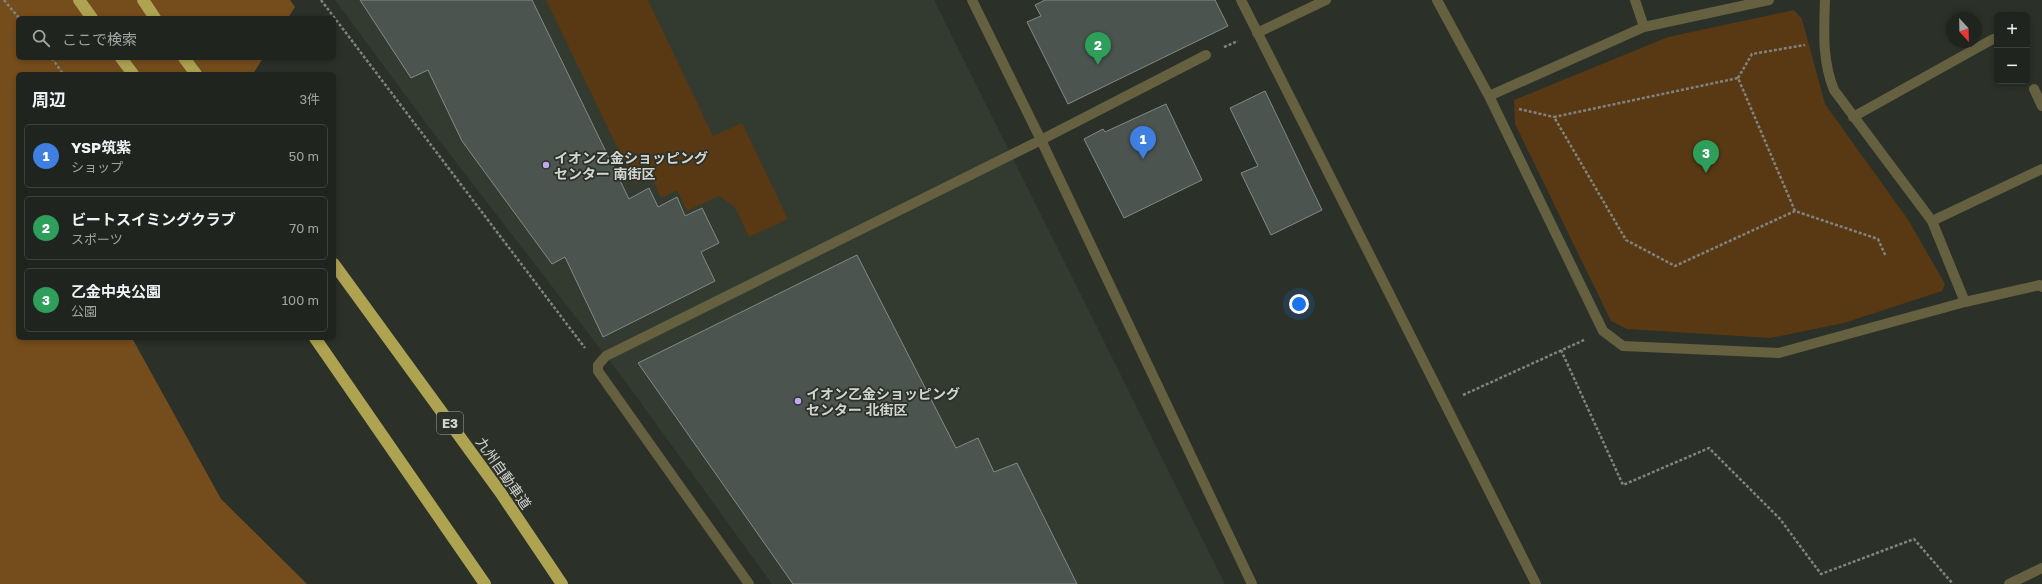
<!DOCTYPE html>
<html lang="ja">
<head>
<meta charset="utf-8">
<style>
	:root { --surface:#20241f; --page:#282c28; --text:#f1f3f6; --muted:#a2a4a4; --line:#3d413d; --accent:#d93025 }
	body { margin:0; font-family:"Golos Text","Noto Sans JP",sans-serif; background:var(--page); color:var(--text) }
	.controls { position:absolute; right:12px; top:12px; display:grid; overflow:hidden; border-radius:6px; box-shadow:0 2px 6px #0003 }
	.controls button { width:36px; height:36px; display:grid; place-items:center; padding:0; border:0; border-bottom:1px solid var(--line); background:var(--surface); color:var(--text); font:20px sans-serif }
	.compass { position:absolute; left:1946px; top:12px; width:36px; height:36px; border-radius:50%; background:var(--surface); box-shadow:0 2px 6px #0003; rotate:158deg }
	.you { position:absolute; left:1299px; top:304px; width:14px; height:14px; margin:-10px; border:3px solid #fff; border-radius:50%; background:#1a73e8; box-shadow:0 0 0 6px #1a73e833 }
	.badge { display:grid; place-items:center; width:26px; height:26px; border-radius:50%; background:var(--accent); color:#fff; font-size:13px; font-weight:700 }
	.pin { position:absolute; translate:-50% -33px; filter:drop-shadow(0 1px 2px #0008) }
	.pin::after { content:''; position:absolute; top:21px; width:14px; height:12px; background:inherit; clip-path:polygon(0 0,100% 0,50% 100%) }
	.list { margin:0; padding:0; list-style:none }
	h2 { display:flex; justify-content:space-between; align-items:center; height:52px; margin:0; padding:0 16px; font-size:17px }
	h2 small { font-size:13px; font-weight:400; color:var(--muted) }
	.list li { display:grid; grid-template-columns:26px 1fr auto; gap:12px; align-items:center; box-sizing:border-box; height:64px; margin:0 8px 8px; padding:0 8px; border:1px solid var(--line); border-radius:6px }
	.list b { display:block; font-size:15px; white-space:nowrap }
	.list p { margin:0; font-size:13px; white-space:nowrap; color:var(--muted) }
	.list em { font-size:13px; font-style:normal; color:var(--muted) }
	.icon { flex:none; width:22px; height:22px; fill:none; stroke:currentColor; stroke-width:2; stroke-linecap:round; stroke-linejoin:round }
	.map { position:relative; flex:none; width:2042px; height:584px; overflow:hidden }
	.search { position:absolute; background:var(--surface); box-shadow:0 2px 6px #0003; left:16px; top:16px; width:320px; height:44px; display:flex; align-items:center; gap:10px; box-sizing:border-box; padding:0 14px; border-radius:6px; color:var(--muted); font-size:15px }
	.panel { position:absolute; background:var(--surface); box-shadow:0 2px 6px #0003; left:16px; top:72px; width:320px; height:268px; border-radius:6px }
	.map>svg:first-child { display:block }
	.built { fill:#333a2f }
	.green { fill:#583914 }
	.forest { fill:#754d1c }
	.building { fill:#4c5450; stroke:#828b87 }
	.lines { fill:none; stroke-linecap:round; stroke-linejoin:round }
	.path { stroke:#80837e; stroke-width:2.5; stroke-dasharray:3 2; stroke-linecap:butt }
	.minor { stroke:#646040; stroke-width:10 }
	.highway { stroke:#aea351; stroke-width:12 }
	.poi-dot { fill:#c3a7f2; stroke:#2b3029; stroke-width:1.5 }
	.labels { text-anchor:middle; dominant-baseline:central; stroke-width:3.5; stroke-linejoin:round; paint-order:stroke }
	.shield { fill:#2b3029; stroke:#a0a39e; stroke-width:1 }
	.shield-label { font-size:13px; font-weight:bold; fill:#d2d4d0 }
	.poi-label { font-size:14px; font-weight:bold; fill:#d2d4d0; stroke:#2b3029; text-anchor:start }
	.street-label { font-size:14px; fill:#d2d4d0; stroke:#2b3029 }
</style>
</head>
<body>
<div class="map">
<svg width="2042" height="584" viewBox="0 0 2042 584">
	<rect width="100%" height="100%" fill="#2b3029"/>
	<path class="built" d="M335 0H934L1225 584H772L622 377 428 126Z"/>
	<path class="green" d="M546 0H648L713 136 742 123 788 219 749 237 735 207 719 196 687 211 677 190 661 198 651 176 635 184Z
		M1794 10 1802 19 1825 104 1909 221 1945 284 1942 291 1844 323 1770 338 1627 329 1611 321 1515 124 1514 100 1668 37Z"/>
	<path class="forest" d="M0 0H290L295 7 288 18H18V58H263L253 74H18V338H132L221 499 307 584H0Z"/>
	<path class="building" d="M360 0H532L629 199 649 188 658 207 677 197 685 216 702 208 719 243 701 252 715 281 603 337 565 257 552 264 462 141 428 70 411 78Z
		M1045 0H1215L1228 26 1068 104 1027 22 1041 16 1035 5Z
		M1265 91 1322 210 1271 235 1241 173 1258 166 1230 108Z
		M1166 104 1202 180 1124 218 1084 139 1103 129 1105 132Z
		M857 255 956 448 978 438 994 472 1017 463 1077 584H793L638 363Z"/>
	<g class="lines">
		<path class="path" d="M4 0 19 18
			M321 0 585 348
			M1224 47 1238 41
			M52 58 63 74
			M1738 78 1752 54 1805 45
			M1519 109 1554 117
			M1795 211 1738 78 1554 117 1626 240 1675 266 1795 211 1878 239 1886 257
			M1561 350 1623 485 1709 448 1780 519 1821 574 1914 539 1953 584
			M1463 395 1584 340"/>
		<path class="minor" d="M972 0 1041 140 1252 584
			M1241 0 1536 584
			M1437 0 1489 96 1603 331 1623 346 1779 353 1965 302 2040 285 2042 287
			M1635 0 1644 27
			M1825 0C1824 31 1822 61 1834 90L1932 221 1965 302
			M1257 33 1326 0
			M2034 89 2042 106
			M1489 96 1644 27 1769 0
			M1853 117 1993 39
			M1932 221 2042 169
			M749 584 598 371V365L606 356 1041 140 1206 55
			M2009 584 2042 568"/>
		<path class="highway" d="M79 0 92 18
			M143 0 155 18
			M121 58 133 74
			M184 58 196 74
			M334 264 500 492 562 584
			M315 338 485 584"/>
	</g>
	<g class="poi-dot">
		<circle cx="546" cy="165" r="4"/>
		<circle cx="798" cy="401" r="4"/>
	</g>
	<g class="labels">
		<rect class="shield" x="437" y="412" width="26" height="22" rx="3"/>
		<g class="shield-label">
			<text x="450" y="423">E3</text>
		</g>
		<g class="poi-label">
			<text x="554" y="157">イオン乙金ショッピング<tspan x="554" dy="16">センター 南街区</tspan></text>
			<text x="806" y="393">イオン乙金ショッピング<tspan x="806" dy="16">センター 北街区</tspan></text>
		</g>
		<g class="street-label">
			<text transform="translate(504 473) rotate(55)">九州自動車道</text>
		</g>
	</g>
</svg>
<div class="controls">
<button>+</button>
<button>−</button>
</div>
<svg class="compass" viewBox="-18 -18 36 36"><path d="M0-13l5 13h-10z" fill="#e53935"/><path d="M0 13l5-13h-10z" fill="#a2a4a4"/></svg>
<div class="you"></div>
<div class="pin badge" style="left:1143px;top:159px;background:#3f7fe0">1</div>
<div class="pin badge" style="left:1098px;top:65px;background:#2e9e5b">2</div>
<div class="pin badge" style="left:1706px;top:173px;background:#2e9e5b">3</div>
<div class="search"><svg class="icon" aria-label="search" viewBox="0 0 24 24"><circle cx="10" cy="10" r="6"/><path d="M15 15l6 6"/></svg>ここで検索</div>
<section class="panel">
<h2>周辺<small>3件</small></h2>
<ul class="list">
<li><span class="badge" style="background:#3f7fe0">1</span><div><b>YSP筑紫</b><p>ショップ</p></div><em>50 m</em></li>
<li><span class="badge" style="background:#2e9e5b">2</span><div><b>ビートスイミングクラブ</b><p>スポーツ</p></div><em>70 m</em></li>
<li><span class="badge" style="background:#2e9e5b">3</span><div><b>乙金中央公園</b><p>公園</p></div><em>100 m</em></li>
</ul>
</section>
</div>
</body>
</html>
